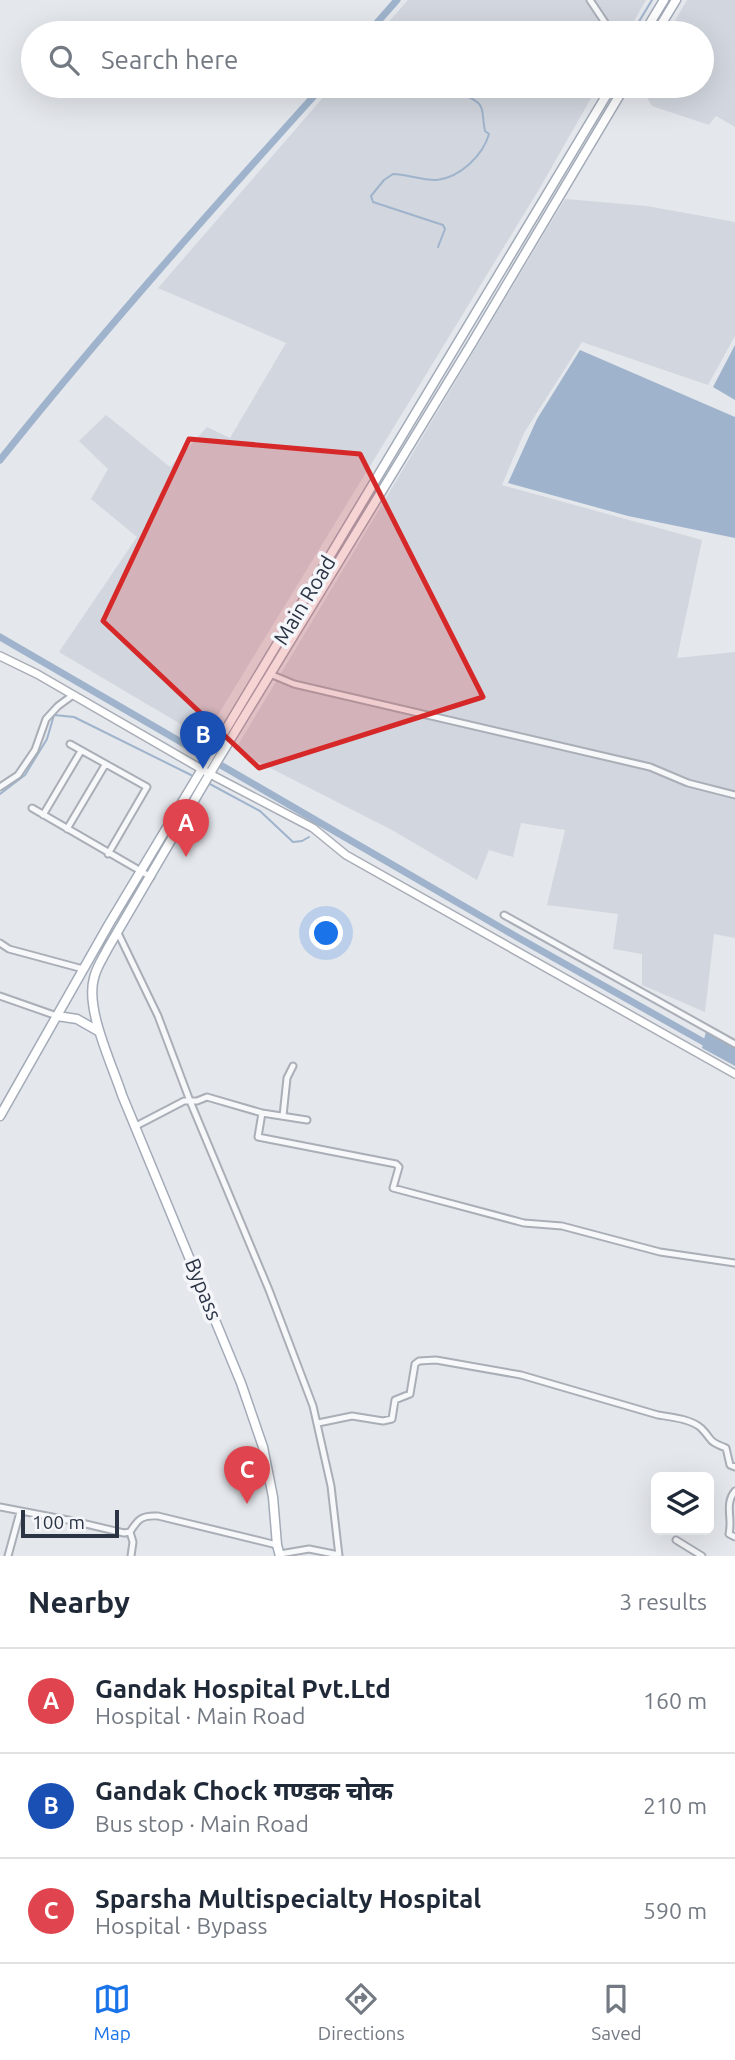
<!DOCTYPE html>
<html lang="en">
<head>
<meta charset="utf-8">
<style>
	:root { --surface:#fff; --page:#f2f2f3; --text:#1f2937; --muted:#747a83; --line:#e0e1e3; --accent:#1a73e8 }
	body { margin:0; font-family:Ubuntu,"Noto Sans Devanagari",sans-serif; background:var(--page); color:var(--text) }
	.controls { position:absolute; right:21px; bottom:21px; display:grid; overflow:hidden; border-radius:10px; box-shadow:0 7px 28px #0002 }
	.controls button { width:63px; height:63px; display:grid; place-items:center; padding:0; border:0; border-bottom:2px solid var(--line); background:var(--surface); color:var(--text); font:35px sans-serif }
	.scale { position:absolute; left:21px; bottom:18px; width:98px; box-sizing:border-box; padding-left:7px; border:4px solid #2b3445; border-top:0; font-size:19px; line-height:24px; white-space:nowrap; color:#2b3445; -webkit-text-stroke:5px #f4f6f9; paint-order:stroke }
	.you { position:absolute; left:327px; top:934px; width:24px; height:24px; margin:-18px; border:5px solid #fff; border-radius:50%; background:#1a73e8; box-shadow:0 0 0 10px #1a73e833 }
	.badge { display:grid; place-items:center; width:46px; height:46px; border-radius:50%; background:var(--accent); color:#fff; font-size:23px; font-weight:700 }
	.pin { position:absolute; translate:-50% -58px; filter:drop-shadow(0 2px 4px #0008) }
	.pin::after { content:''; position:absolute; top:37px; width:24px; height:21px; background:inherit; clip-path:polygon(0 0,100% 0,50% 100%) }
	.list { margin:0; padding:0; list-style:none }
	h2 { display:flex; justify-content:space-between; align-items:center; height:91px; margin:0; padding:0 28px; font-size:30px }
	h2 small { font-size:23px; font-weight:400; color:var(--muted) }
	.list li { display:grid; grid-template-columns:46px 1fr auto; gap:21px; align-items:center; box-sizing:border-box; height:105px; padding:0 28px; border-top:2px solid var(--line) }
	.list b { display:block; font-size:26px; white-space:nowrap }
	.list p { margin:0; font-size:23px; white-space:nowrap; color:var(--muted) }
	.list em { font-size:23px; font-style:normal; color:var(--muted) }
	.icon { flex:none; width:38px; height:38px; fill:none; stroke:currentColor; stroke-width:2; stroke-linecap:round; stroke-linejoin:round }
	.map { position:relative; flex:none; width:735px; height:1556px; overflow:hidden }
	.search { position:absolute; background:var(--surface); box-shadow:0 7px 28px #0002; left:21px; right:21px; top:21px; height:77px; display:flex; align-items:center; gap:18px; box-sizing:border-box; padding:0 24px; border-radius:38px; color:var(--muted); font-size:26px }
	.sheet { height:406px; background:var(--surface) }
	nav { display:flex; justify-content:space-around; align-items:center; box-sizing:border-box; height:98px; border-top:2px solid var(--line); background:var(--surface); font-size:19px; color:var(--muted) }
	nav a { display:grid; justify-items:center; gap:4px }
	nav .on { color:var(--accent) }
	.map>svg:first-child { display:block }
	.built { fill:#d2d6de }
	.water { fill:#9fb4cc }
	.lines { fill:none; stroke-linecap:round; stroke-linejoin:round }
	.stream { stroke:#9fb4cc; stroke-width:2 }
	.canal { stroke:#9fb4cc; stroke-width:7 }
	.street-casing { stroke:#a9aeb7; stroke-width:9 }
	.secondary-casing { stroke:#a9aeb7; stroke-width:10 }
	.primary-casing { stroke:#a3abb8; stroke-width:11 }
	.street { stroke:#f7f8fa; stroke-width:5 }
	.secondary { stroke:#fff; stroke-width:7 }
	.primary { stroke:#fff; stroke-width:8 }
	.marked { fill:#d62828; fill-opacity:0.2; stroke:#d62828; stroke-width:5; stroke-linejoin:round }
	.labels { text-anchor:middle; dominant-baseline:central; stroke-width:7; stroke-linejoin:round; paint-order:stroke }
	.street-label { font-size:21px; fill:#2b3445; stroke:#f4f6f9 }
</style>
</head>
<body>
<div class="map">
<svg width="735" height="1556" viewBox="0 0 735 1556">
	<rect width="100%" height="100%" fill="#e4e7ec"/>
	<path class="built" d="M408 0H646L627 33H379Z
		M687 0H735V127L716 116 709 125 652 106 640 86H702V33H668Z
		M333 86H598L538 191 204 738 59 652 137 537 91 499 108 469 79 441 106 415 170 467 207 427 230 438 286 343 158 288Z
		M565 199 647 206 735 222V336L708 385 582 342 524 433 502 485 702 540 677 658 735 652V938L714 934 705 1012 642 985V954L613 949 618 914 547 905 565 830 521 823 513 857 489 850 477 880 392 830 235 750Z"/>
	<path class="water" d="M735 345V400L713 387Z
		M580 350 735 417V538L628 516 508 483 537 419Z
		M706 1031 735 1048V1066L702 1048Z"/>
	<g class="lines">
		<path class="stream" d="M632 33 652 0
			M438 247 445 229 443 225 373 202 371 196 384 180 393 174C407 174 423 181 437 180 461 177 483 155 489 134L485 131C480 109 489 105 462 94L459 86
			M208 783 260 811 293 842 302 841 309 837
			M0 794 25 775 47 739 54 715 74 717 191 775"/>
		<path class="canal" d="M368 33 397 0
			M0 460C103 331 213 208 323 86
			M0 637 517 937 709 1045"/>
		<defs>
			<path id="street" d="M590 0 612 33
				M270 674 294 684 650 767 688 783 735 795
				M70 744 147 787 108 854
				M0 787 18 775 35 750 46 719 58 706 73 695
				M32 808 151 877
				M43 815 81 751
				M67 829 105 765
				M504 915 735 1044
				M118 933 158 1016 190 1101 269 1290 313 1406 331 1486 339 1556
				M0 943 9 949 83 969
				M0 996 57 1016
				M262 1113 307 1120
				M283 1116 287 1078 293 1066
				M136 1126 184 1101H197L207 1097 262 1113 258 1137 396 1164 399 1167 393 1188 524 1223 562 1226 660 1252 735 1263
				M318 1423 352 1416 383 1421 392 1419 395 1400 410 1394 415 1364 419 1361 436 1360 521 1375 658 1415C671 1417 691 1419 701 1428 714 1441 706 1440 726 1448L730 1465 735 1467
				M735 1491C724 1504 733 1519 729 1534L735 1537
				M0 1507 73 1521 124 1533 130 1532C138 1519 142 1515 158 1516L277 1545
				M130 1532 133 1542 131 1556
				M676 1540 702 1556
				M280 1554 309 1549 339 1555
				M8 1556 20 1512"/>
			<path id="secondary" d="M0 656 37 674 210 774 313 828 346 855 735 1074"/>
			<path id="primary" d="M644 33 664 0
				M656 33 676 0
				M57 1016 77 1019 98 1031
				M0 1116 109 924 612 86
				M280 1556 277 1545 273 1497 263 1447 241 1383 122 1095C112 1064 85 1009 94 978 96 968 103 958 108 948L219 758 472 343 625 86"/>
		</defs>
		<use href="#street" class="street-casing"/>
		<use href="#secondary" class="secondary-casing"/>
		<use href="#primary" class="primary-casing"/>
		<use href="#street" class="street"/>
		<use href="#secondary" class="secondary"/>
		<use href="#primary" class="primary"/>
	</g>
	<path class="marked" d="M189 439 360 454 483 697 259 768 103 621Z"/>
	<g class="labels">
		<g class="street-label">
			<text transform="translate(304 600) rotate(-59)">Main Road</text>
			<text transform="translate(204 1289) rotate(68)">Bypass</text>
		</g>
	</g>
</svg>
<div class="controls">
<button><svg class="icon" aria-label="layers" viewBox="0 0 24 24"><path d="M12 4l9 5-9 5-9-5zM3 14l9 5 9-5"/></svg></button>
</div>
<div class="scale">100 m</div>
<div class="you"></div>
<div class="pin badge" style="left:186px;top:857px;background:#e0444e">A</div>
<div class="pin badge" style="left:203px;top:769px;background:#1a4fb4">B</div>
<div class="pin badge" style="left:247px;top:1504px;background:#e0444e">C</div>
<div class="search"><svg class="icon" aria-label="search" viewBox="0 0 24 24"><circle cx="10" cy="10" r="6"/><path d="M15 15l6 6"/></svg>Search here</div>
</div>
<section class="sheet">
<h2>Nearby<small>3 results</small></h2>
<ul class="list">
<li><span class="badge" style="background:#e0444e">A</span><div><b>Gandak Hospital Pvt.Ltd</b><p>Hospital · Main Road</p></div><em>160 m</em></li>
<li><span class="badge" style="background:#1a4fb4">B</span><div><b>Gandak Chock गण्डक चोक</b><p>Bus stop · Main Road</p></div><em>210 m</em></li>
<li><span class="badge" style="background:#e0444e">C</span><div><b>Sparsha Multispecialty Hospital</b><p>Hospital · Bypass</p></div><em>590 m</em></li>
</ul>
</section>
<nav>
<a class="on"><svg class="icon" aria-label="map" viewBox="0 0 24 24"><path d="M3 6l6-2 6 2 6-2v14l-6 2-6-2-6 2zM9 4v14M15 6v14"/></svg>Map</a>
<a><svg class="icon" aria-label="directions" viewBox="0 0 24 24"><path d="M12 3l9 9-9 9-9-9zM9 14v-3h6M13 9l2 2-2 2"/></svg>Directions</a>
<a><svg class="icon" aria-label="saved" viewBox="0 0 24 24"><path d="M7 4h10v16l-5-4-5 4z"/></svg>Saved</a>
</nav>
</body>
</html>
